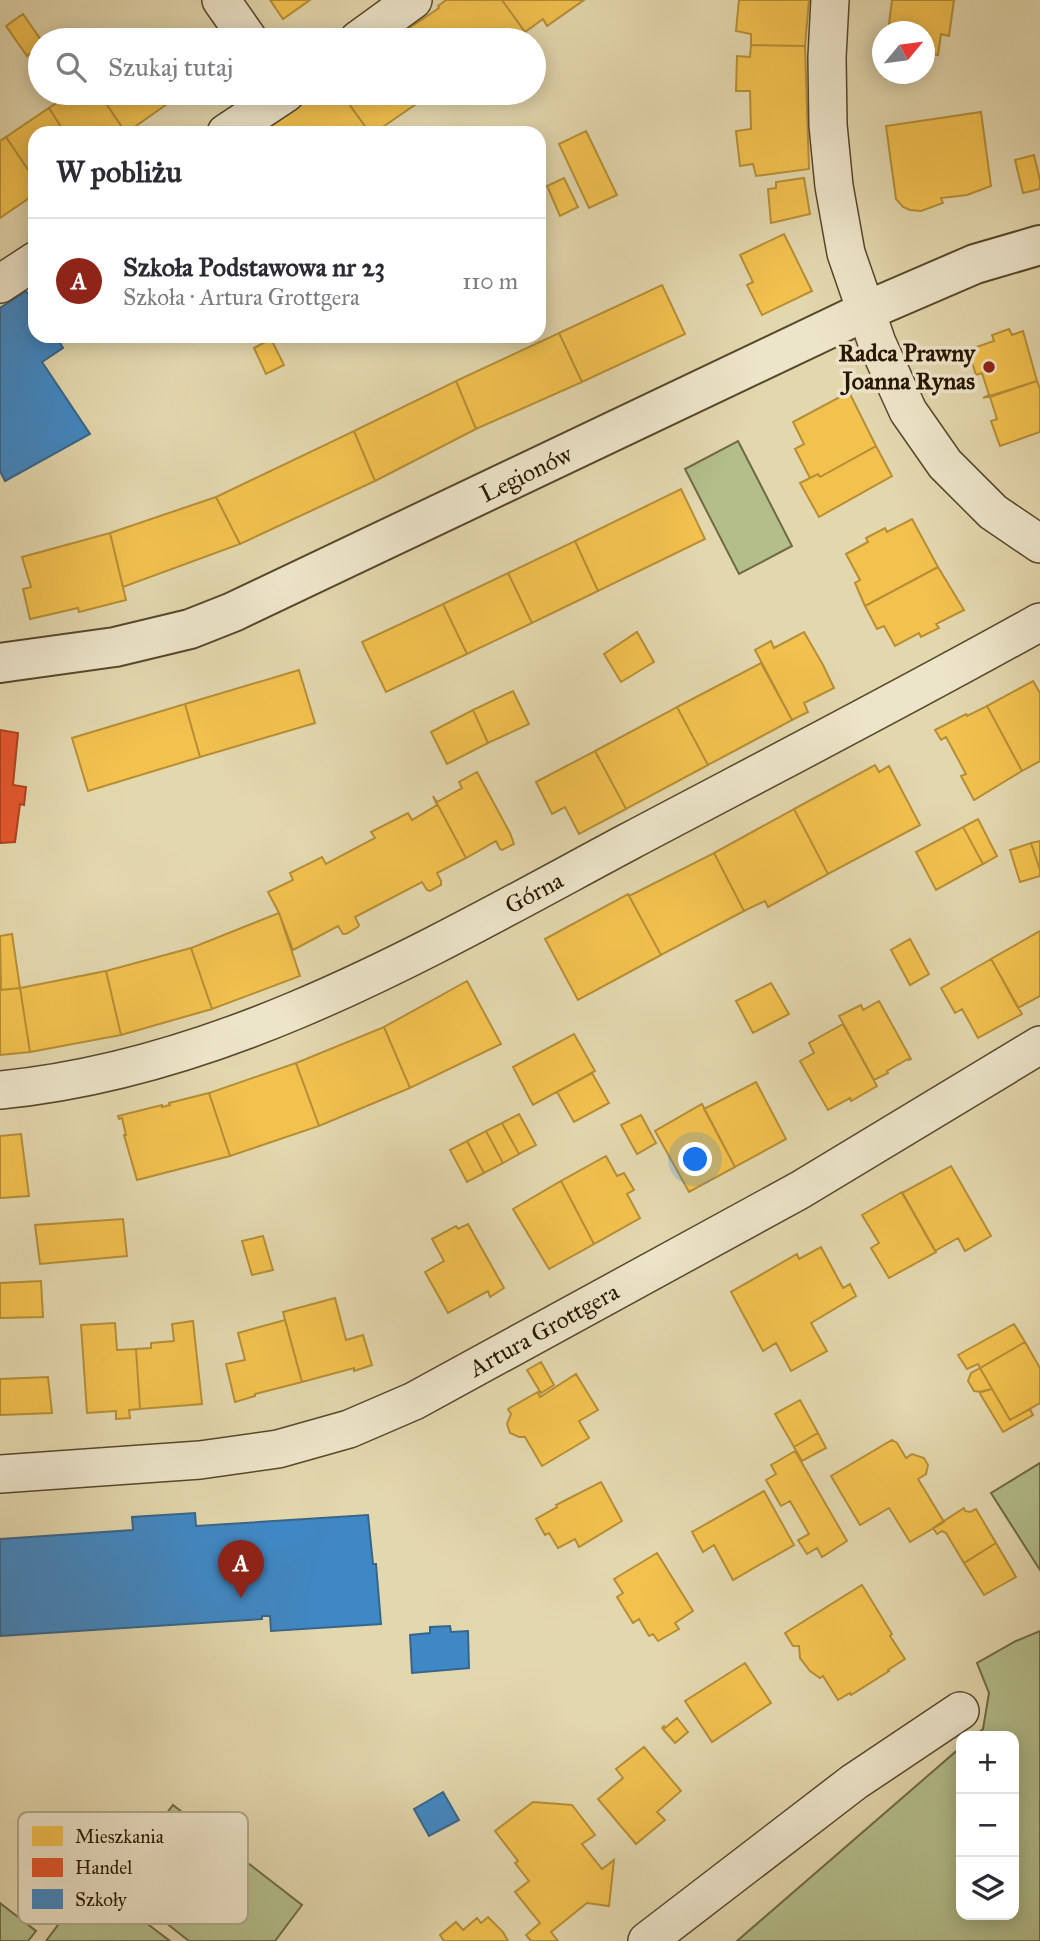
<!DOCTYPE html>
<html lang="pl">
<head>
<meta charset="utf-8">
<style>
	:root { --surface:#fff; --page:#f7f7f7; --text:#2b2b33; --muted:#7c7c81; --line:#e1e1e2; --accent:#8f2418 }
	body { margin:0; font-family:"IM FELL Great Primer",serif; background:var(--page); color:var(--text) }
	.controls { position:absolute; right:21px; bottom:21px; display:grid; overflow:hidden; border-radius:14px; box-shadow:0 4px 18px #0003 }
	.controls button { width:63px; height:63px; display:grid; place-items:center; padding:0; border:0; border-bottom:2px solid var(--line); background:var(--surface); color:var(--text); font:35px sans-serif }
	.compass { position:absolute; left:872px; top:21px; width:63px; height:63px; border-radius:50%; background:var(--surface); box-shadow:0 4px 18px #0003; rotate:61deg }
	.you { position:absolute; left:696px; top:1160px; width:24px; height:24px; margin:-18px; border:5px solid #fff; border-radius:50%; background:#1a73e8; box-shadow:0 0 0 10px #1a73e833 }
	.badge { display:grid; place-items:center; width:46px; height:46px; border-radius:50%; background:var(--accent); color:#fff; font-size:23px; font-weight:700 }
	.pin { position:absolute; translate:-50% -58px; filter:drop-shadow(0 2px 4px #0008) }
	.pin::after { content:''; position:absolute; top:37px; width:24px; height:21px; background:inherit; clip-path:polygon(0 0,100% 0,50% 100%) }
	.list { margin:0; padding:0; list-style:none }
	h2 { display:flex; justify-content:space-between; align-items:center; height:91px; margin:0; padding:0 28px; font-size:30px }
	h2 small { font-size:23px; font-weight:400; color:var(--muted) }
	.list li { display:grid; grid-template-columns:46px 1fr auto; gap:21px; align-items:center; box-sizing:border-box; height:126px; padding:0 28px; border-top:2px solid var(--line) }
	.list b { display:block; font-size:26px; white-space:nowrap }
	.list p { margin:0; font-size:23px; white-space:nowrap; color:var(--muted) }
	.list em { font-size:23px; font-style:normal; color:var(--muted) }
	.icon { flex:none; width:38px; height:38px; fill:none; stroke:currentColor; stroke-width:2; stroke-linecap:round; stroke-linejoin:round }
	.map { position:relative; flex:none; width:1040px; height:1941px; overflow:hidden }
	.search { position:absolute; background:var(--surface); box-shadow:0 4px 18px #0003; left:28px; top:28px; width:518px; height:77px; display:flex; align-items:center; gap:18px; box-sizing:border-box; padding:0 24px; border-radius:38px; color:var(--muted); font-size:26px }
	.panel { position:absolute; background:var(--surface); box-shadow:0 4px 18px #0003; left:28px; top:126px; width:518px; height:217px; border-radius:21px }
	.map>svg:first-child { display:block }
	.green { fill:#b3be8b; stroke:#6e6a46; stroke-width:2 }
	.homes { fill:#f2c14e; stroke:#b68e37; stroke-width:2 }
	.shops { fill:#e4572e; stroke:#ac4420; stroke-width:2 }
	.schools { fill:#3f88c5; stroke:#38668a; stroke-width:2 }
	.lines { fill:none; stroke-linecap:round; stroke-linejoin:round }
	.minor-casing { stroke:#58472b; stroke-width:40 }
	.tertiary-casing { stroke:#58472b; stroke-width:42 }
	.minor { stroke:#ede5ca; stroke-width:37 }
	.tertiary { stroke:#ede5ca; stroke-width:38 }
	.poi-dot { fill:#8f2418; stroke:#ede5ca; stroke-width:2.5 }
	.labels { text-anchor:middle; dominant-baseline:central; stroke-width:7; stroke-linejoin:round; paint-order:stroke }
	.poi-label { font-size:24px; font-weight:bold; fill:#291700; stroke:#ede5ca; text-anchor:end }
	.street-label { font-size:24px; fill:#291700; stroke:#ede5ca }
	.key { fill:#ede5ca; stroke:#b2a78d; stroke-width:2 }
	.key-label { font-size:19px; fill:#291700 }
</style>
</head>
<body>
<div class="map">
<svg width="1040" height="1941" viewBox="0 0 1040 1941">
	<rect width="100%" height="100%" fill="#e3d7ad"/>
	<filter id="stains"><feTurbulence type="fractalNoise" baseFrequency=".00286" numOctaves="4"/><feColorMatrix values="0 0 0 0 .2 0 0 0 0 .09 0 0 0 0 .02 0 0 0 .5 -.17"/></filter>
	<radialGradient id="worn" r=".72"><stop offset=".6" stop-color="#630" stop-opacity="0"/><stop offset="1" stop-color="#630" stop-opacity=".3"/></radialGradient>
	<path class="green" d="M738 441 792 546 739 574 685 469Z
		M1040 1463V1570L991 1493Z
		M1040 1631V1941H737L961 1747V1915H1014V1736H975L983 1729 989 1693 977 1663 1016 1641Z
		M173 1805 302 1905 275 1941H189L114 1882Z
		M91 1881 170 1941H46Z
		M0 1903 36 1931 28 1941H0Z"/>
	<path class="homes" d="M270 0H310L283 19Z
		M446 0H502L525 32 511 40H416L408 29 439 8 438 6Z
		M502 0H584L547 26 543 19 525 32Z
		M739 0H809L805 46 751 45V34L736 31Z
		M892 0H954L949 36 941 34 938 55 925 53V32H888Z
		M23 14 41 40 40 46 27 56 6 26Z
		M408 29 416 40H393Z
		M751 45 805 46 809 169 756 176 753 164 740 166 736 131 751 129 750 91H736L737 56 750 57Z
		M71 93H99L126 133H65L49 108Z
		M99 93H159L167 104 126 133Z
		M318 93H341L370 133H261L291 112 289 111Z
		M341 93H432L374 133H370Z
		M49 108 65 133H35V180L6 137Z
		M981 112 991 186 967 195 941 198 943 203 921 211 910 210 903 207 896 199 886 126Z
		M586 131 617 195 589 208 559 144Z
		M6 137 35 180V194L0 218V141Z
		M1034 155 1040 180V189L1023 193 1015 160Z
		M564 178 578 207 560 216 547 186Z
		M804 178 810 214 771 223 768 189 776 188V182Z
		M784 234 812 291 762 315 747 285 753 282 740 255Z
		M662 285 685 334 582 382 559 333Z
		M1009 329 1012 335 1023 331 1037 381 983 398 989 395 982 373 976 375 968 350 994 341 992 335Z
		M559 333 582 382 476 429 456 381Z
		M271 339 284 365 266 374 254 348Z
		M456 381 476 429 375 481 354 431Z
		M1037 381 1040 389V432L1000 446 991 421 997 419 990 397Z
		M849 392 876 446 820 477 818 474 810 478 795 449 804 444 793 422Z
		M354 431 375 481 240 544 216 497Z
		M876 446 892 476 819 517 800 483 818 474 820 477Z
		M681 489 705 539 598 591 575 541Z
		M216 497 240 544 123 587 110 533Z
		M912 519 938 567 865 606 855 583 860 580 846 554 868 542 866 538 885 528 887 532Z
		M110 533 126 600 79 612 78 608 30 619 23 589 31 587 22 557Z
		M575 541 598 591 532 623 508 573Z
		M938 567 964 610 936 624 939 628 921 637 919 633 895 646 884 626 877 629 865 606Z
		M508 573 532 623 467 654 443 604Z
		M443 604 467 654 386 692 362 642Z
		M637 632 654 662 621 682 604 654Z
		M804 632 823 665 834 688 804 703 808 712 792 720 755 650 771 641 774 648Z
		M761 663 792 720 708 765 677 707Z
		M299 670 315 723 200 757 185 704Z
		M1033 681 1040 693V761L1022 771 987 706Z
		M513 691 529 724 488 743 473 710Z
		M185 704 200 757 88 791 72 738Z
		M987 706 1022 771 974 800 961 776 966 774 946 737 941 740 935 730 966 714 967 716Z
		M677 707 708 765 626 809 595 751Z
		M473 710 488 743 447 764 431 732Z
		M595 751 626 809 579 834 565 807 552 814 536 782Z
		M875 765 879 772 889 766 920 825 828 874 794 809Z
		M477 772 510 833 514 844 502 850 500 849 496 841 466 858 433 796 437 802 462 788 459 782Z
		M433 796 466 858 437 873 441 881V885L430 891 427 890 422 882 355 917 359 925 358 927 346 934H343L338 926 293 950 279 913 268 892 293 880 290 873 322 857 326 864 375 838 371 832 408 813 412 820 437 805Z
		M794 809 828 874 768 907 765 901 744 911 714 853Z
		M978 819 997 856 983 864 963 827Z
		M963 827 983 864 936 890 916 852Z
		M1040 841V870L1031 843Z
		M1031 843 1040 870V876L1020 882 1010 850Z
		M714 853 744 911 661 955 629 896Z
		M628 894 661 955 578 1000 545 939Z
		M279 913 300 976 212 1009 191 948Z
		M1040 931V996L1018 1008 991 959Z
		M12 934 20 988 1 990 0 936Z
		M910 939 929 974 910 985 891 950Z
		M191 948 212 1009 121 1035 106 971Z
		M991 959 1022 1014 978 1038 962 1009 955 1013 941 988Z
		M106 971 121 1035 30 1052 20 988Z
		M0 981 1 990 20 988 30 1052 0 1055Z
		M467 981 501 1044 410 1088 384 1027Z
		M771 983 789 1014 753 1033 736 1001Z
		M879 1001 911 1059 909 1060 908 1059 887 1071 888 1073 874 1080 839 1016 861 1005 863 1010Z
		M843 1024 877 1086 851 1101 850 1098 828 1110 800 1061 814 1053 809 1043Z
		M384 1027 410 1088 319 1126 296 1063Z
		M574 1034 595 1071 533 1105 513 1067Z
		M296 1063 319 1126 230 1156 209 1093Z
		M592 1073 609 1103 574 1122 557 1092Z
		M756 1082 786 1139 735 1167 704 1109Z
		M209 1093 230 1156 137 1180 124 1135H126L122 1118 119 1119 118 1116 162 1105V1107L170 1105 169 1103Z
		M702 1104 735 1167 689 1192 655 1131Z
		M519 1114 536 1145 519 1154 502 1123Z
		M641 1115 656 1143 637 1154 621 1125Z
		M502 1123 519 1154 503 1163 486 1131Z
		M486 1131 503 1163 484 1173 467 1141Z
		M21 1134 29 1196 0 1198V1136Z
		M467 1141 484 1173 467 1182 450 1150Z
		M606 1156 617 1176 624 1173 634 1190 627 1194 640 1218 594 1244 561 1181Z
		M951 1166 991 1236 965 1251 958 1238 935 1251 902 1193Z
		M561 1181 594 1244 549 1269 513 1209Z
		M902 1192 936 1252 889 1278 871 1248 879 1243 862 1215Z
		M123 1219 127 1256 40 1264 35 1225Z
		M468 1224 504 1288 490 1297 488 1291 448 1313 425 1272 444 1261 432 1239 456 1226 458 1229Z
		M263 1236 273 1270 252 1275 242 1241Z
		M821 1247 843 1288 850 1284 856 1296 811 1323 827 1351 791 1371 776 1343 763 1351 731 1292 797 1254 799 1259Z
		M41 1281 43 1317 0 1318V1283Z
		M335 1298 346 1340 363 1335 372 1365 354 1371V1368L302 1382 283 1312Z
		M285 1320 302 1382 255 1394V1396L235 1402 226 1364 245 1360 238 1333Z
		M193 1321 202 1404 140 1409 136 1349 151 1348V1343L174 1341 172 1324Z
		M115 1323 117 1350 136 1349 140 1409 129 1410 130 1418 116 1419V1411L87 1413 81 1325Z
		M1014 1324 1025 1342 980 1368 978 1364 967 1369 958 1355Z
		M1025 1342 1040 1368V1403L1010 1420 980 1368Z
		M541 1362 554 1385 541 1393 527 1370Z
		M980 1368 992 1389 982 1392 974 1391 968 1381 971 1373Z
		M576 1374 598 1410 579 1421 589 1438 542 1466 525 1437H519L510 1433 507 1424 511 1414 508 1409 538 1392 540 1397Z
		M48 1377 52 1413 0 1415V1379Z
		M992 1389 1010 1420 1030 1409 1033 1415 1003 1432 979 1392Z
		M800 1400 818 1433 794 1447 775 1414Z
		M818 1433 826 1448 802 1461 794 1447Z
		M892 1440 897 1443 906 1458 912 1454 924 1458 928 1465 926 1474 918 1479 944 1522 910 1542 889 1508 860 1525 831 1476Z
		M795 1451 847 1541 822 1557 817 1548 807 1554 798 1540 809 1534 790 1501 781 1506 766 1480 776 1474 771 1465Z
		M601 1482 622 1521 579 1547 575 1539 558 1548 549 1533 545 1535 536 1519 557 1507 556 1505Z
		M764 1491 794 1545 733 1580 714 1545 703 1552 692 1532Z
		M964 1508 965 1511 970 1512 976 1509 996 1543 964 1563 946 1533 942 1531 937 1534 933 1528Z
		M996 1543 1016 1577 984 1595 964 1563Z
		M657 1553 693 1611 675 1623 679 1629 658 1641 653 1634 649 1636 639 1619 633 1623 617 1597 623 1593 614 1579Z
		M862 1585 892 1634 890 1636 905 1659 888 1670 889 1671 851 1695 850 1693 838 1700 823 1676 820 1678 810 1671 800 1658 799 1646H793L785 1633Z
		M745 1663 771 1703 712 1742 685 1701Z
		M677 1718 688 1732 675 1743 662 1728 664 1726 665 1728Z
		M644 1747 681 1791 657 1812 665 1820 636 1844 598 1799 623 1778 616 1769Z
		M533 1802 572 1805 595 1835 582 1844 602 1869 614 1860 609 1906 587 1903 551 1932 558 1941H531L526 1935 540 1923 515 1892 529 1881 515 1863 518 1861 495 1831Z
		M488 1917 503 1932 508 1941H444L440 1935 456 1922 463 1930 477 1918 481 1923Z"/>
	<path class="shops" d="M0 730 18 733 13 785 26 787 24 805 20 804 15 842 0 843Z"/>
	<path class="schools" d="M26 291 35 305V336H56L63 348 42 362 90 434 5 481 0 471V308Z
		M195 1513 196 1526 368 1515 373 1564H376L381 1624 271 1631 270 1616H262V1619L0 1636V1539L133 1530 132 1517Z
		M450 1626 451 1632 468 1631 469 1668 412 1673 410 1635 430 1633V1627Z
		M443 1792 459 1820 429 1836 414 1809Z"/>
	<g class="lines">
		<defs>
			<path id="minor" d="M221 0 249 40
				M830 0 827 57 828 125 834 186 846 253 877 343 908 411 945 464 993 512 1040 544
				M358 40 413 0
				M226 133 286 93
				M0 284 35 261
				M0 1090C228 1068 430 948 628 842 766 769 904 698 1040 622
				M0 1474 200 1460 278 1449 349 1429 414 1401 800 1190 1040 1045
				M647 1941 854 1782 960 1711"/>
			<path id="tertiary" d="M0 663 115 647 190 629 233 612 866 311 975 264 1040 245"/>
		</defs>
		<use href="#minor" class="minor-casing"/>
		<use href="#tertiary" class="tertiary-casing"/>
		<use href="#minor" class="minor"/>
		<use href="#tertiary" class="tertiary"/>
	</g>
	<circle class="poi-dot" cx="989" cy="367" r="7"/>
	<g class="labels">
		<g class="poi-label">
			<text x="975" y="353">Radca Prawny<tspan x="975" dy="28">Joanna Rynas</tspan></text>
		</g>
		<g class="street-label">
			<text transform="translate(526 474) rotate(-26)">Legionów</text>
			<text transform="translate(534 893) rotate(-28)">Górna</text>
			<text transform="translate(544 1330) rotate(-29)">Artura Grottgera</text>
		</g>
	</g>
	<rect x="18" y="1812" width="230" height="112" rx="10" class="key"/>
	<rect x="32" y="1826" width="31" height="20" fill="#f2c14e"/>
	<rect x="32" y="1858" width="31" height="19" fill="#e4572e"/>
	<rect x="32" y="1889" width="31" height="20" fill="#3f88c5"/>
	<g class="key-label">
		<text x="75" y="1843">Mieszkania</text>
		<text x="75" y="1874">Handel</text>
		<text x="75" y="1906">Szkoły</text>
	</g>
	<rect width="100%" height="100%" filter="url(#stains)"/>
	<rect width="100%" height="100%" fill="url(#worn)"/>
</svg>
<div class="controls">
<button>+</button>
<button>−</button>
<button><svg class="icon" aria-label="layers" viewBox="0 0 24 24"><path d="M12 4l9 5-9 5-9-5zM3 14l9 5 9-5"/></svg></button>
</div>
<svg class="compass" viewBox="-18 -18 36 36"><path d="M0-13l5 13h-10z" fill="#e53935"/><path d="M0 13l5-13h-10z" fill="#7c7c81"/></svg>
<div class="you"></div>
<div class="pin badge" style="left:241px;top:1598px">A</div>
<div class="search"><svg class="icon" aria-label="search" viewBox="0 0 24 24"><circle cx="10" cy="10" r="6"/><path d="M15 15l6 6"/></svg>Szukaj tutaj</div>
<section class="panel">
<h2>W pobliżu<small></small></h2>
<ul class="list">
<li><span class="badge">A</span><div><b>Szkoła Podstawowa nr 23</b><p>Szkoła · Artura Grottgera</p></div><em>110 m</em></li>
</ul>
</section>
</div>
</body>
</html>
